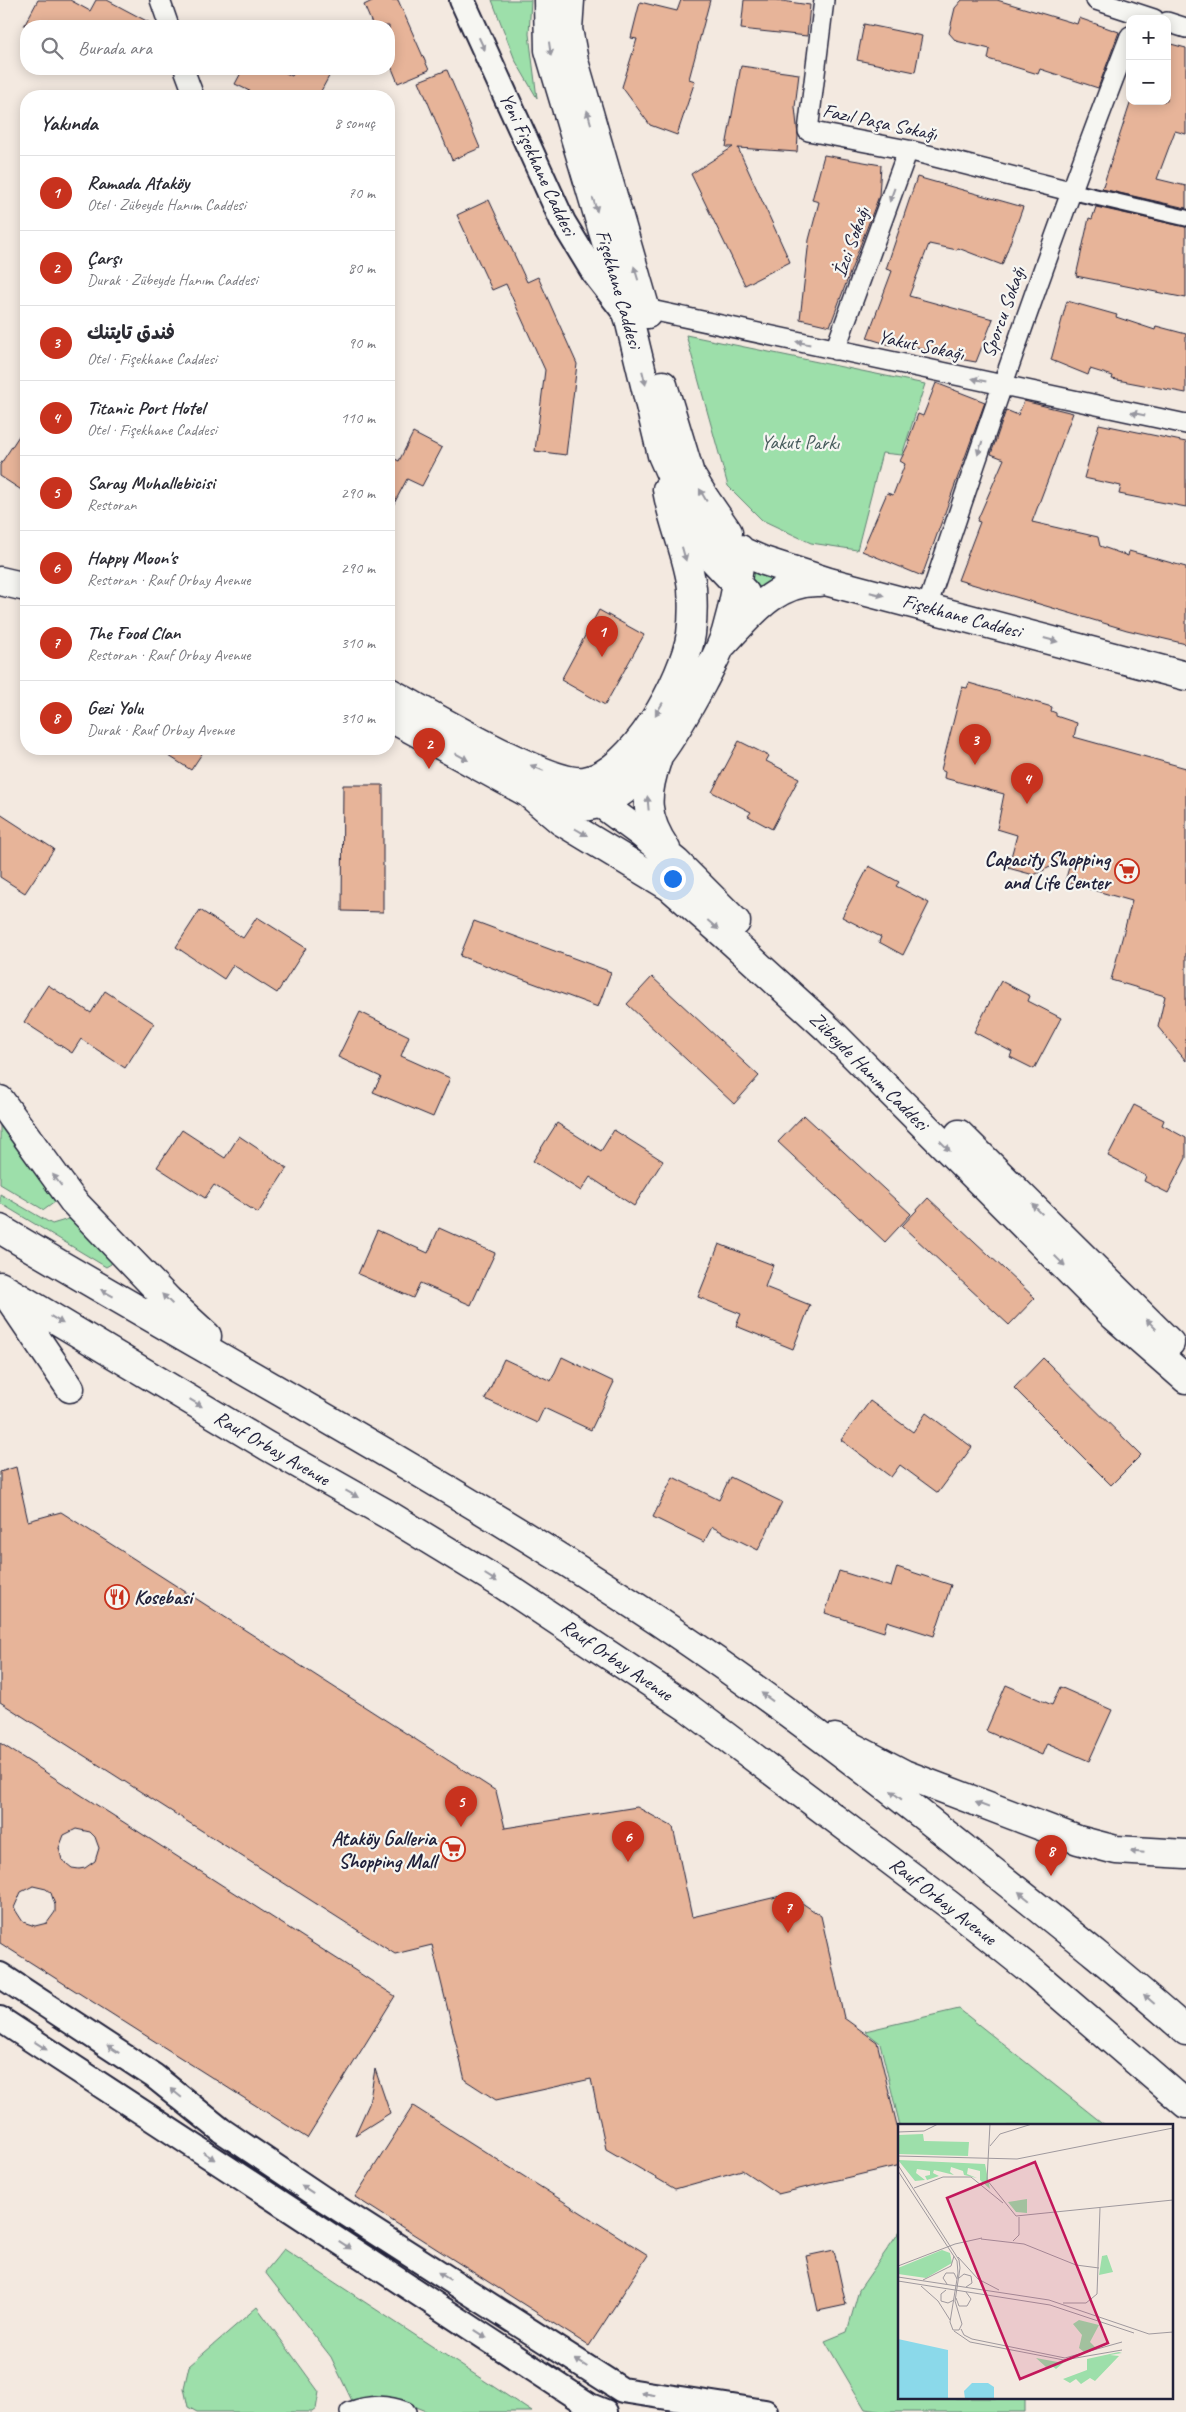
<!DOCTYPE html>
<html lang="tr">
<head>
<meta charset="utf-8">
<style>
	:root { --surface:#fff; --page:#f7f7f7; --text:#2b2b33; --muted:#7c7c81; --line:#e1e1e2; --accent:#c8321e }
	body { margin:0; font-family:Caveat,"Playpen Sans Arabic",sans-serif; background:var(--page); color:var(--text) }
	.controls { position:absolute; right:15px; top:15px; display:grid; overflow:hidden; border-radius:10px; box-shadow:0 2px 12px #0003 }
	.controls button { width:45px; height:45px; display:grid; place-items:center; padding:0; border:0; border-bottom:1px solid var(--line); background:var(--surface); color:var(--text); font:25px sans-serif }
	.you { position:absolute; left:672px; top:878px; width:18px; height:18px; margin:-12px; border:4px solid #fff; border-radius:50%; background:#1a73e8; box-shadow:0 0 0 8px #1a73e833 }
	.badge { display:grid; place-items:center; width:32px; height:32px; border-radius:50%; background:var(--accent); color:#fff; font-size:16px; font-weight:700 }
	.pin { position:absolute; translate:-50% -41px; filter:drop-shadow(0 1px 2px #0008) }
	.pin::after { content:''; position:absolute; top:26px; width:18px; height:15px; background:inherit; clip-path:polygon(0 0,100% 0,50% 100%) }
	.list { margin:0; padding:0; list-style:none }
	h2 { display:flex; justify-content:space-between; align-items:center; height:65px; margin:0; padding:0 20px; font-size:21px }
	h2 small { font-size:16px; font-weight:400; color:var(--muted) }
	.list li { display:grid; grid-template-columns:32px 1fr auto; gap:15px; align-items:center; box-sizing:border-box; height:75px; padding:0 20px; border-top:1px solid var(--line) }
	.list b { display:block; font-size:19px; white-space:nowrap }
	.list p { margin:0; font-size:16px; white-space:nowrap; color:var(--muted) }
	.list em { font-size:16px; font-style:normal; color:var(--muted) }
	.icon { flex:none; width:28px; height:28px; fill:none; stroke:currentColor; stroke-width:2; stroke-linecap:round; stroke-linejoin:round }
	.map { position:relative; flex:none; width:1186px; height:2412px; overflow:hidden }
	.search { position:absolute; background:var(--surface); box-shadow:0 2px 12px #0003; left:20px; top:20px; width:375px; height:55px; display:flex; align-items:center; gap:12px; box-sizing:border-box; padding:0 18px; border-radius:20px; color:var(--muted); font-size:19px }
	.panel { position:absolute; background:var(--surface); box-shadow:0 2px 12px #0003; left:20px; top:90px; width:375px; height:665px; border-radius:20px }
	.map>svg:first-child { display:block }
	.green { fill:#9ddfaa; stroke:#608072 }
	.building { fill:#e7b499; stroke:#22223b; fill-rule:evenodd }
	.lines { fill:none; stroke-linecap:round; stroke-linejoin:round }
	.pedestrian-casing { stroke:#22223b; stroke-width:19 }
	.minor-casing { stroke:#22223b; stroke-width:22 }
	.tertiary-casing { stroke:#22223b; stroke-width:28 }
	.secondary-casing { stroke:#22223b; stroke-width:31 }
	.trunk-casing { stroke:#22223b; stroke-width:31 }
	.pedestrian { stroke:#f6f6f2; stroke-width:15 }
	.minor { stroke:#f6f6f2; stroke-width:19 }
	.tertiary { stroke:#f6f6f2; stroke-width:24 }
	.secondary { stroke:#f6f6f2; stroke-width:28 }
	.trunk { stroke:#f6f6f2; stroke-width:28 }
	.oneway { fill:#9797a0 }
	.labels { text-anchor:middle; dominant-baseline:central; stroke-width:4.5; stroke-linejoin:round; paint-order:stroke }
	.street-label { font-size:20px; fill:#22223b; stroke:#f6f6f2 }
	.park-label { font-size:20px; fill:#475b5c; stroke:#f6f6f2 }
	.poi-label { font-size:20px; font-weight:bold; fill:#22223b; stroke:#f6f6f2; text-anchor:end }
	.inset-road { fill:none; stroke:#9f999e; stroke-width:1 }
	.view { fill:#c2185b; fill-opacity:0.15; stroke:#c2185b; stroke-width:2.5 }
	.inset-edge { fill:none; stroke:#22223b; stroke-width:2.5 }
</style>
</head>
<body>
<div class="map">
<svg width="1186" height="2412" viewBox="0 0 1186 2412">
	<rect width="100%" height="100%" fill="#f3e9e0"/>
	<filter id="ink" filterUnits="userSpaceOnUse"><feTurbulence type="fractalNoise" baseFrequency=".02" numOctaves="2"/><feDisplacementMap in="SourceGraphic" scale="10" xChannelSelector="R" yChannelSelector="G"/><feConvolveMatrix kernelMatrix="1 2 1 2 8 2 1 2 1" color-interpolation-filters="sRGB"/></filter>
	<g filter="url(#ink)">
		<path class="green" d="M492 0H531L529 34 537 98 515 60Z
			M686 335 925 384 902 455 882 453 857 550 811 543 762 520 728 486Z
			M749 565 785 580 758 596 747 583Z
			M0 1118 55 1202 44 1210 0 1184Z
			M0 1194 52 1224 72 1218 112 1259 111 1264 106 1267 0 1203Z
			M959 2009 1106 2126H900L880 2043 865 2031Z
			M900 2231V2398H1025V2412H884L865 2409 825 2341 847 2332 859 2290Z
			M284 2249 532 2412H428L398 2400 353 2403 331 2357 265 2272Z
			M257 2307 319 2392 316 2409 312 2412H197L188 2407 184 2388 189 2366Z"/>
		<path class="building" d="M38 0H70L90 11 96 0H107L156 26H24Z
			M374 0H398L429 70 398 83 389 61V26H373L364 5Z
			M681 0H710L689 79 695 81 677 135 650 125 622 87 637 39 631 38 640 2 677 11Z
			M744 0H775L810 5 807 36 741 29Z
			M962 0H997L1077 24 1079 18 1119 32 1098 88 1040 69 1038 74 988 59 990 49 956 41 949 33 955 8Z
			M864 24 922 36 915 72 857 60Z
			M1167 43 1186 48V134L1175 131 1157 179 1186 186V208L1102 189 1131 101H1167Z
			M741 66 799 74 795 107 798 136 797 152 738 148 790 262 745 285 691 174 733 147H726Z
			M243 69H278L292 76 296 69H333L321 91 331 96H260L235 84Z
			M447 70 480 148 452 160 419 81Z
			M824 155 881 165 879 196 830 326 800 319 809 240 819 202 812 200Z
			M917 177 1023 207 1002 265 958 248 957 250 929 244 909 296 993 319 976 362 947 357 905 343 892 342 890 345 867 338 892 271 886 269Z
			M489 200 527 282 538 277 577 364 566 455 535 451 545 370 506 284 492 290 457 215Z
			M1096 207 1186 227V298L1076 276 1089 218 1092 219Z
			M1067 301 1117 315 1116 317 1155 330 1156 326 1186 334V393L1112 379 1113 376 1090 369 1088 375 1051 360Z
			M936 383 985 402 922 576 862 551 887 493 893 495 905 464 900 461 910 441H908L918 414 923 416Z
			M1024 401 1073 413 1032 522 1098 537 1100 546 1128 556 1129 551 1186 567V644L1127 630 958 580 980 522 977 521 1004 459 991 454 1006 410 1018 415Z
			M1099 424 1186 442V507L1119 494 1121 486 1084 478Z
			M26 425V493L0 476V465Z
			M413 433 442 448 422 486 407 479 389 513V456L399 461Z
			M599 610 644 635 605 705 561 680Z
			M969 683 1052 707 1051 711 1056 713V716L1077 723 1074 737 1186 768V1061L1158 1027 1165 996 1111 980 1132 901 1065 882 1072 856 1034 875 1008 868 1017 835 997 829 1004 794 944 778 945 772 941 770 962 687 967 688Z
			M739 741 769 756 766 761 799 778 772 829 748 816 751 812 712 792Z
			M158 749H205L191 770Z
			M343 785H383V912L342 911Z
			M0 814 54 849 25 893 0 877Z
			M869 866 899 882 896 886 929 903 903 955 879 942 881 937 842 917Z
			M200 910 243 938 257 917 306 948 277 993 233 965 224 979 176 947Z
			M474 921 611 972 598 1007 460 956Z
			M652 977 759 1076 734 1104 627 1004Z
			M1001 981 1030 996 1028 1001 1061 1018 1034 1069 1010 1057 1012 1052 974 1032Z
			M48 985 91 1013 105 991 154 1023 125 1068 81 1039 72 1053 24 1022Z
			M360 1012 409 1036 401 1056 450 1078 433 1117 373 1092 381 1077 338 1057Z
			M1134 1105 1164 1120 1162 1125 1186 1138V1158L1168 1193 1144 1181 1146 1176 1108 1156Z
			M804 1115 911 1214 885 1242 778 1142Z
			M557 1123 601 1151 614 1130 663 1161 634 1206 590 1177 581 1191 533 1161Z
			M182 1130 225 1158 239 1136 287 1168 258 1213 214 1185 205 1198 157 1167Z
			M928 1198 1035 1298 1009 1325 902 1226Z
			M439 1228 495 1253 471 1305 420 1283 413 1298 358 1274 377 1230 428 1253Z
			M719 1244 773 1265 765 1287 810 1305 793 1349 736 1326 741 1314 698 1297Z
			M562 1357 614 1382 591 1430 544 1408 537 1423 485 1399 504 1359 551 1381Z
			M1043 1358 1141 1455 1111 1485 1014 1388Z
			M870 1401 913 1432 926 1413 972 1447 938 1493 900 1465 891 1477 841 1440Z
			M16 1467 28 1521 61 1512 496 1791 505 1828 637 1807 673 1827 692 1917 789 1894 821 1916 844 2018 877 2042 900 2138V2165L778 2194 742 2170 675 2189 606 2149 591 2079 496 2100 465 2080 432 1945 395 1954 0 1702V1472Z
			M673 1477 719 1500 730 1477 782 1502 758 1550 712 1527 704 1542 653 1517Z
			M897 1567 951 1585 934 1636 887 1621 884 1632 825 1613 839 1571 891 1587Z
			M1006 1685 1052 1705 1060 1687 1112 1710 1089 1761 1047 1743 1042 1755 986 1731Z
			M0 1743 395 1996 307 2138 0 1943ZM76 1829 90 1832 95 1837 99 1848 95 1861 85 1868 79 1869 72 1868 62 1860 59 1848 64 1835ZM33 1886 46 1889 51 1893 55 1905V1912L47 1923 35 1926 23 1922 14 1908 21 1892Z
			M375 2069 390 2113 355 2135 369 2104Z
			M413 2106 648 2255 589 2346 355 2197Z
			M834 2250 846 2305 818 2311 806 2256Z"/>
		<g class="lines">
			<defs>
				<path id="pedestrian" d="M1070 191 1186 218"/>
				<path id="minor" d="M160 0 169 26
					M824 0 808 131 908 150 1070 191
					M1096 0 1154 19
					M1167 22 1186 28
					M184 69 194 96
					M646 309 1186 424
					M835 350 908 150
					M927 607C991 415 1057 224 1130 36
					M350 2412C370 2404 387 2404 406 2412"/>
				<path id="tertiary" d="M462 0 563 222 594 273 626 314
					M0 1975 154 2076 221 2130 322 2198 622 2390 765 2412
					M0 2019 590 2406 605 2412"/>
				<path id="secondary" d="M548 0 549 50 629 319 662 455 685 507 720 542 764 561 829 582 1186 676
					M570 0 568 29 574 61 647 314
					M663 385 690 474 706 500 728 532
					M694 527 710 556 745 593
					M0 581 26 587
					M724 643C751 614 777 580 820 582
					M389 692C425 711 549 786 584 781 633 774 684 678 691 634 693 619 693 603 692 588 688 554 672 523 667 489
					M389 717 528 793C549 801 572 811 594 805 645 792 681 723 704 680 712 664 721 649 726 632 734 605 739 577 740 549
					M657 760C645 795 644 817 666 849
					M584 781 600 803 638 831 676 862 736 922
					M528 793 561 821 670 887 726 936 828 1029 1114 1316 1186 1379
					M959 1134 1170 1343
					M835 1738 904 1774 1078 1840 1116 1850 1186 1854"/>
				<path id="trunk" d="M0 1100 73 1201 168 1300 207 1336
					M0 1229C196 1346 397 1454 590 1577 727 1663 855 1761 980 1861 1050 1917 1120 1972 1186 2031
					M0 1286 267 1446 387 1514 505 1586 687 1707 948 1904 1034 1973 1186 2104
					M5 1292 70 1388"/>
			</defs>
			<use href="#pedestrian" class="pedestrian-casing"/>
			<use href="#minor" class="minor-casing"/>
			<use href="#tertiary" class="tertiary-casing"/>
			<use href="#secondary" class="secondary-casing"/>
			<use href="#trunk" class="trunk-casing"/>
			<use href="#pedestrian" class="pedestrian"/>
			<use href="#minor" class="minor"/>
			<use href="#tertiary" class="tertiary"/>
			<use href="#secondary" class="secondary"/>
			<use href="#trunk" class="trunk"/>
		</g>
		<defs><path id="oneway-solid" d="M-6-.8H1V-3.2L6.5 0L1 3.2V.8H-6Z" transform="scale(1.25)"/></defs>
		<g class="oneway">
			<use href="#oneway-solid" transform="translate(482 44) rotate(65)"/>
			<use href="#oneway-solid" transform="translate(550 49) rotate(82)"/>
			<use href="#oneway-solid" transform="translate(589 117) rotate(-106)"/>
			<use href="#oneway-solid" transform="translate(892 195) rotate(110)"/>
			<use href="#oneway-solid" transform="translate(595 205) rotate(73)"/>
			<use href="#oneway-solid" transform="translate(636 273) rotate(-107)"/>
			<use href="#oneway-solid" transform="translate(803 343) rotate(-168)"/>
			<use href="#oneway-solid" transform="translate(644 378) rotate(76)"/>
			<use href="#oneway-solid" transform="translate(979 380) rotate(-168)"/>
			<use href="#oneway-solid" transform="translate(1138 414) rotate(-168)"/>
			<use href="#oneway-solid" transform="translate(980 448) rotate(109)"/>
			<use href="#oneway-solid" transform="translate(703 495) rotate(-120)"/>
			<use href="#oneway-solid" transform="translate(684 554) rotate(74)"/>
			<use href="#oneway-solid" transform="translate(877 594) rotate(14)"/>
			<use href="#oneway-solid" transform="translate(1051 640) rotate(15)"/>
			<use href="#oneway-solid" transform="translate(659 709) rotate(121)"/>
			<use href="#oneway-solid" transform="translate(462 757) rotate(29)"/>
			<use href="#oneway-solid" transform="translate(537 768) rotate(-157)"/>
			<use href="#oneway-solid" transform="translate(648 803) rotate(-95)"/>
			<use href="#oneway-solid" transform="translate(581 832) rotate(30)"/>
			<use href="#oneway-solid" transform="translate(713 925) rotate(41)"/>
			<use href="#oneway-solid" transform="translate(945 1146) rotate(45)"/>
			<use href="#oneway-solid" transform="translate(57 1180) rotate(-127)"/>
			<use href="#oneway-solid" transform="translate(1037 1209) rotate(-136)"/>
			<use href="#oneway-solid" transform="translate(1060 1261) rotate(45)"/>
			<use href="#oneway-solid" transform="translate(107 1293) rotate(-151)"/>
			<use href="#oneway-solid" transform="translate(167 1299) rotate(-136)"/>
			<use href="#oneway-solid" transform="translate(57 1320) rotate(31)"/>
			<use href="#oneway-solid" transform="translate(1151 1324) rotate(-135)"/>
			<use href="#oneway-solid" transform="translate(196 1403) rotate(31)"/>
			<use href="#oneway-solid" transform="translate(352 1494) rotate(29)"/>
			<use href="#oneway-solid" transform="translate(491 1578) rotate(32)"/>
			<use href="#oneway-solid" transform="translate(767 1697) rotate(-144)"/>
			<use href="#oneway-solid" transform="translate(896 1795) rotate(-142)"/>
			<use href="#oneway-solid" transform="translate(982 1805) rotate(-159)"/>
			<use href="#oneway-solid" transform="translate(1137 1852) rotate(-175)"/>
			<use href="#oneway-solid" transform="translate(1024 1896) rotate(-141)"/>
			<use href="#oneway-solid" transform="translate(1149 1999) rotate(-139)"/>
			<use href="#oneway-solid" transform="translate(41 2046) rotate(33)"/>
			<use href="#oneway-solid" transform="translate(113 2049) rotate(-147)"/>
			<use href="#oneway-solid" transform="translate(176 2093) rotate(-141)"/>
			<use href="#oneway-solid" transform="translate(209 2156) rotate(33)"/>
			<use href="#oneway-solid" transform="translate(307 2189) rotate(-146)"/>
			<use href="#oneway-solid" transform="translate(345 2245) rotate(33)"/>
			<use href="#oneway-solid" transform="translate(444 2276) rotate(-148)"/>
			<use href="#oneway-solid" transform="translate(481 2334) rotate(33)"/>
			<use href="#oneway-solid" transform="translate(581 2363) rotate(-148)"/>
			<use href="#oneway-solid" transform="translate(648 2394) rotate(-171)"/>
		</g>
	</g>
	<defs>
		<symbol id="supermarket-ring" viewBox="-11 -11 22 22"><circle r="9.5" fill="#f6f6f2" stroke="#c8321e" stroke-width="1.5"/><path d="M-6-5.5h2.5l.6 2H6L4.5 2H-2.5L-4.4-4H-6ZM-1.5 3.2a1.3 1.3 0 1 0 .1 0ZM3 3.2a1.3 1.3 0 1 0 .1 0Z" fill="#c8321e"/></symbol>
		<symbol id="restaurant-ring" viewBox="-11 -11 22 22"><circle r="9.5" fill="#f6f6f2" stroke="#c8321e" stroke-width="1.5"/><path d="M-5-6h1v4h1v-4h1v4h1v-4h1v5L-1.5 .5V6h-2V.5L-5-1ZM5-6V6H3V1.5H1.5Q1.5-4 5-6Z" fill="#c8321e"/></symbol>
	</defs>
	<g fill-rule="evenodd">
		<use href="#supermarket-ring" x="1113" y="857" width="28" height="28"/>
		<use href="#restaurant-ring" x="103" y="1583" width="28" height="28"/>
		<use href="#supermarket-ring" x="439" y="1835" width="28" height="28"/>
	</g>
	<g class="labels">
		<g class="street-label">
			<text transform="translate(880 122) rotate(12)">Fazıl Paşa Sokağı</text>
			<text transform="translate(538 164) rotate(65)">Yeni Fişekhane Caddesi</text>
			<text transform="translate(851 242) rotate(-70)">İzci Sokağı</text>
			<text transform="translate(619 289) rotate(74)">Fişekhane Caddesi</text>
			<text transform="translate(1003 312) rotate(-70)">Sporcu Sokağı</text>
			<text transform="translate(921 345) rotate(12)">Yakut Sokağı</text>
			<text transform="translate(962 616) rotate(15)">Fişekhane Caddesi</text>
			<text transform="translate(869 1071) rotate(45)">Zübeyde Hanım Caddesi</text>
			<text transform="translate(272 1448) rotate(30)">Rauf Orbay Avenue</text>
			<text transform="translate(617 1660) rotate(34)">Rauf Orbay Avenue</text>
			<text transform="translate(943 1901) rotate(38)">Rauf Orbay Avenue</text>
		</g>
		<g class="park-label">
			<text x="800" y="442">Yakut Parkı</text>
		</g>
		<g class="poi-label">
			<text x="1110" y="859">Capacity Shopping<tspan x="1110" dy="23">and Life Center</tspan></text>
			<text x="134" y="1597" text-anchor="start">Kosebasi</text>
			<text x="436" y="1838">Ataköy Galleria<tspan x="436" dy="23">Shopping Mall</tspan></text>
		</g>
	</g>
	<g transform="translate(898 2124)">
		<rect width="275" height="275" fill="#f3e9e0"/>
		<path d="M25 10 26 17 71 18 70 32 0 30V11ZM0 36 87 40 92 65 82 56V47L70 44 69 50 79 54 66 51 65 47 53 43 52 48 56 51 36 46 35 49 41 52 29 56 27 52 32 51V47L19 45 18 49 27 56 17 57ZM129 75V89L118 88 110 78ZM44 126 52 129 54 139 28 154 0 150V144ZM209 131 215 148 201 151 204 132ZM181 196 201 201 192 218 199 225 186 228 181 224 184 211 175 200ZM221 228 224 229 212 231 221 232 197 257 192 254 183 260 178 255 172 259 165 255 189 246V235ZM138 234 165 239 158 245 154 242 148 243Z" fill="#9ddfaa"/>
		<path d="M0 215 50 226V275H0ZM74 259H90L96 263V275H67L66 267Z" fill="#8bd9ea"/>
		<path class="inset-road" d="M92 0 89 56 118 92 275 76M0 8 26 7 40 0M92 22 102 10 134 0M0 32 119 35 275 4M0 41 61 136 62 144 57 177 64 200 61 206H55L52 198 60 149 59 137 0 47M0 64V95M16 64 45 53H73L105 79M83 115 126 120 178 141 201 144M115 117 121 111V93M60 133 80 155 101 166M0 142 57 120 84 114M0 153 151 176 251 210 275 208M61 154 66 150 73 152 74 159 68 163M25 156 53 142 56 132M0 157 152 181 236 209M49 160 45 154 48 149H56L59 155M23 162 40 177 52 196M48 166 43 170V177L50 179 56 176M58 174 61 182H69L73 175 68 168M165 179H188L199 170 202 84M63 205 66 211 74 215 167 234 224 218M56 207 72 218 166 236 224 226"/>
		<path class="view" d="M137 38 210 219 122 255 49 74Z"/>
		<rect width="275" height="275" class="inset-edge"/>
	</g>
</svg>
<div class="controls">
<button>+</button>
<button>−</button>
</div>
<div class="you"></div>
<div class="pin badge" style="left:602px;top:657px">1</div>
<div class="pin badge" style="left:429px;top:769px">2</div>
<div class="pin badge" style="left:975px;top:765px">3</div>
<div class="pin badge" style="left:1027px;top:804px">4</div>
<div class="pin badge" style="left:461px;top:1827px">5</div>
<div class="pin badge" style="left:628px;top:1862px">6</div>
<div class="pin badge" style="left:788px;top:1933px">7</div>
<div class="pin badge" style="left:1051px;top:1876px">8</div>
<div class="search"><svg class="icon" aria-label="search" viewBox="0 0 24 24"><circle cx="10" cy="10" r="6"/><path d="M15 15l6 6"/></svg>Burada ara</div>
<section class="panel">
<h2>Yakında<small>8 sonuç</small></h2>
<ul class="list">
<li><span class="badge">1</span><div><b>Ramada Ataköy</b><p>Otel · Zübeyde Hanım Caddesi</p></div><em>70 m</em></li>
<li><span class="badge">2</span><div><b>Çarşı</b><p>Durak · Zübeyde Hanım Caddesi</p></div><em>80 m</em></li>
<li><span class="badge">3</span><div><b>فندق تايتنك</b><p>Otel · Fişekhane Caddesi</p></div><em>90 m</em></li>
<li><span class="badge">4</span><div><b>Titanic Port Hotel</b><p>Otel · Fişekhane Caddesi</p></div><em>110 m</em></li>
<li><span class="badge">5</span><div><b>Saray Muhallebicisi</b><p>Restoran</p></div><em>290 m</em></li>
<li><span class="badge">6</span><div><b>Happy Moon's</b><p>Restoran · Rauf Orbay Avenue</p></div><em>290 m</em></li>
<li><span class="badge">7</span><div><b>The Food Clan</b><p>Restoran · Rauf Orbay Avenue</p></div><em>310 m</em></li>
<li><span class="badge">8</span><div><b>Gezi Yolu</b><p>Durak · Rauf Orbay Avenue</p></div><em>310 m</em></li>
</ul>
</section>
</div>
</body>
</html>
